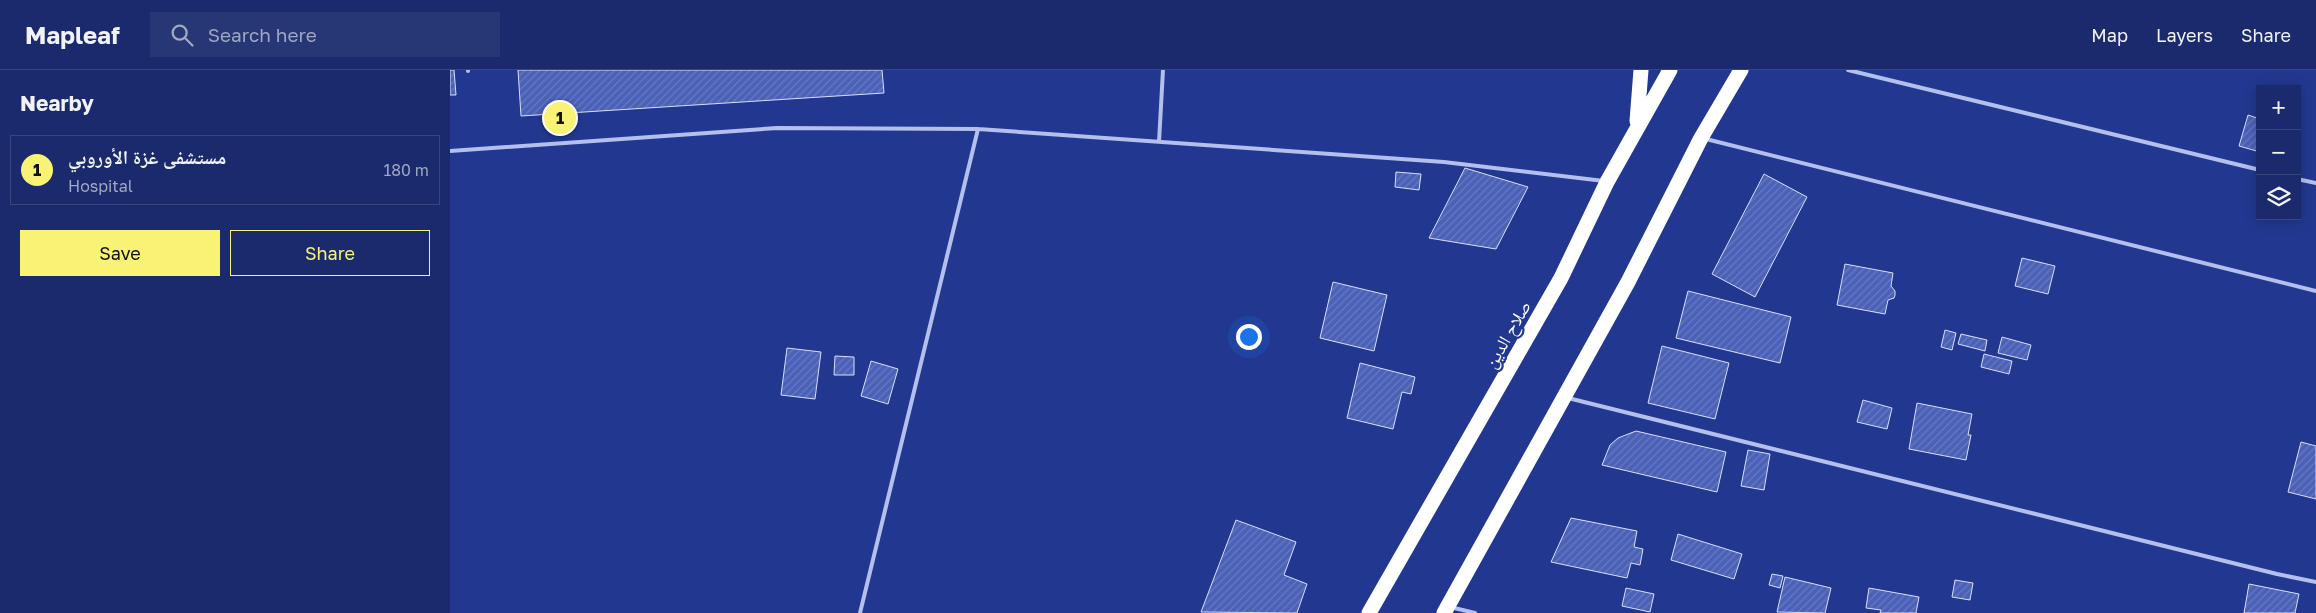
<!DOCTYPE html>
<html lang="en">
<head>
<meta charset="utf-8">
<style>
	:root { --surface:#1a2a6c; --page:#273674; --text:#f1f3f6; --muted:#9fa7c2; --line:#38467f; --accent:#f8f275 }
	body { margin:0; font-family:"Golos Text","Noto Naskh Arabic",sans-serif; background:var(--page); color:var(--text) }
	.controls { position:absolute; right:15px; top:15px; display:grid; overflow:hidden; border-radius:0px; box-shadow:0 2px 12px #0003 }
	.controls button { width:45px; height:45px; display:grid; place-items:center; padding:0; border:0; border-bottom:1px solid var(--line); background:var(--surface); color:var(--text); font:25px sans-serif }
	.you { position:absolute; left:798px; top:266px; width:18px; height:18px; margin:-12px; border:4px solid #fff; border-radius:50%; background:#1a73e8; box-shadow:0 0 0 8px #1a73e833 }
	.badge { display:grid; place-items:center; width:32px; height:32px; border-radius:50%; background:var(--accent); color:#111; font-size:16px; font-weight:700 }
	.pin { position:absolute; translate:-50% -50%; border:2px solid #fff; box-shadow:0 1px 5px #0006 }
	.list { margin:0; padding:0; list-style:none }
	h2 { display:flex; justify-content:space-between; align-items:center; height:65px; margin:0; padding:0 20px; font-size:21px }
	h2 small { font-size:16px; font-weight:400; color:var(--muted) }
	.list li { display:grid; grid-template-columns:32px 1fr auto; gap:15px; align-items:center; box-sizing:border-box; height:70px; margin:0 10px 10px; padding:0 10px; border:1px solid var(--line); border-radius:0px }
	.list b { display:block; font-size:19px; white-space:nowrap }
	.list p { margin:0; font-size:16px; white-space:nowrap; color:var(--muted) }
	.list em { font-size:16px; font-style:normal; color:var(--muted) }
	.actions { display:flex; gap:10px; padding:15px 20px }
	.actions a { flex:1; padding:11px 0; border:1px solid var(--accent); border-radius:0px; text-align:center; font-size:18px; color:var(--accent) }
	.actions .main { background:var(--accent); color:#111 }
	.icon { flex:none; width:28px; height:28px; fill:none; stroke:currentColor; stroke-width:2; stroke-linecap:round; stroke-linejoin:round }
	.map { position:relative; flex:none; width:1866px; height:543px; overflow:hidden }
	header { display:flex; align-items:center; gap:30px; box-sizing:border-box; height:70px; padding:0 25px; background:var(--surface); border-bottom:1px solid var(--line) }
	header strong { font-size:24px }
	nav { display:flex; gap:28px; margin-inline-start:auto; font-size:18px }
	.search { width:350px; height:45px; background:var(--page); display:flex; align-items:center; gap:12px; box-sizing:border-box; padding:0 18px; border-radius:0px; color:var(--muted); font-size:19px }
	main { display:flex }
	aside { flex:1; background:var(--surface) }
	.map>svg:first-child { display:block }
	.building { fill:url(#building-hatch); stroke:#d8dff9 }
	.lines { fill:none; stroke-linecap:round; stroke-linejoin:round }
	.lane { stroke:#b3bfec; stroke-width:4 }
	.highway { stroke:#fff; stroke-width:15 }
	.labels { text-anchor:middle; dominant-baseline:central; stroke-width:4.5; stroke-linejoin:round; paint-order:stroke }
	.street-label { font-size:18px; fill:#fff; stroke:#223890 }
</style>
</head>
<body>
<header>
<strong>Mapleaf</strong>
<div class="search"><svg class="icon" aria-label="search" viewBox="0 0 24 24"><circle cx="10" cy="10" r="6"/><path d="M15 15l6 6"/></svg>Search here</div>
<nav><a>Map</a><a>Layers</a><a>Share</a></nav>
</header>
<main>
<aside>
<h2>Nearby<small></small></h2>
<ul class="list">
<li><span class="badge">1</span><div><b>مستشفى غزة الأوروبي</b><p>Hospital</p></div><em>180 m</em></li>
</ul>
<div class="actions"><a class="main">Save</a><a>Share</a></div>
</aside>
<div class="map">
<svg width="1866" height="543" viewBox="0 0 1866 543">
	<defs>
		<pattern id="building-hatch" width="6" height="6" patternUnits="userSpaceOnUse" patternTransform="scale(1.25)"><rect width="6" height="6" fill="#4b61b7"/><path d="M-1 1l2-2M0 6l6-6M5 7l2-2" fill="none" stroke="#6679c2"/></pattern>
	</defs>
	<rect width="100%" height="100%" fill="#223890"/>
	<path class="building" d="M0 0H4L6 25H0Z
		M68 0H432L434 23 71 46Z
		M1798 45 1810 49V82L1789 76Z
		M1015 98 1078 117 1046 179 979 168Z
		M946 102 971 104 969 120 945 117Z
		M1314 104 1357 127 1305 227 1262 204Z
		M1572 188 1605 196 1598 224 1565 216Z
		M1395 194 1443 203 1441 216 1445 221V225L1444 228 1438 230 1435 244 1387 235Z
		M883 212 937 225 924 281 870 268Z
		M1238 221 1341 247 1330 293 1226 268Z
		M1495 260 1506 263 1502 280 1491 277Z
		M1511 264 1537 270 1535 281 1508 274Z
		M1552 267 1581 275 1577 290 1548 283Z
		M1212 276 1279 293 1265 349 1198 333Z
		M337 278 371 282 365 329 331 325Z
		M1534 284 1562 291 1559 304 1531 297Z
		M385 286 404 287V305H384Z
		M421 291 448 299 438 334 411 326Z
		M910 293 965 307 961 324 952 322 943 359 897 348Z
		M1413 330 1442 338 1437 359 1407 352Z
		M1467 333 1522 344 1518 365H1521L1516 390 1459 379Z
		M1186 361 1276 382 1267 422 1152 395 1160 375 1168 368Z
		M1851 372 1866 376V429L1838 422Z
		M1298 380 1320 384 1314 420 1291 416Z
		M1121 448 1187 461 1184 477 1193 479 1190 495 1181 493 1177 508 1101 492Z
		M786 450 846 472 834 505 857 514 847 543 751 542Z
		M1228 464 1292 484 1284 509 1221 490Z
		M1322 504 1333 506 1330 518 1319 515Z
		M1335 507 1381 518 1375 543 1327 542Z
		M1505 510 1523 513 1520 530 1502 527Z
		M1799 514 1849 524 1845 543H1794Z
		M1176 518 1204 524 1200 542 1172 536Z
		M1419 518 1469 527 1466 543H1430L1431 540 1416 538Z"/>
	<g class="lines">
		<path class="lane" d="M18 0V1
			M1398 0 1810 100
			M1256 69 1866 221
			M709 72 713 0
			M0 81 327 58 528 59 994 92 1154 111
			M1847 109 1866 113
			M1118 328 1827 504 1866 512
			M1000 537 1025 543
			M410 543 528 59"/>
		<path class="highway" d="M1187 51 1191 0
			M919 543 1111 208 1157 112 1220 0
			M994 543 1178 212 1251 68 1291 0"/>
	</g>
	<g class="labels">
		<g class="street-label">
			<text transform="translate(1057 264) rotate(-60)">صلاح الدين</text>
		</g>
	</g>
</svg>
<div class="controls">
<button>+</button>
<button>−</button>
<button><svg class="icon" aria-label="layers" viewBox="0 0 24 24"><path d="M12 4l9 5-9 5-9-5zM3 14l9 5 9-5"/></svg></button>
</div>
<div class="you"></div>
<div class="pin badge" style="left:110px;top:48px">1</div>
</div>
</main>
</body>
</html>
